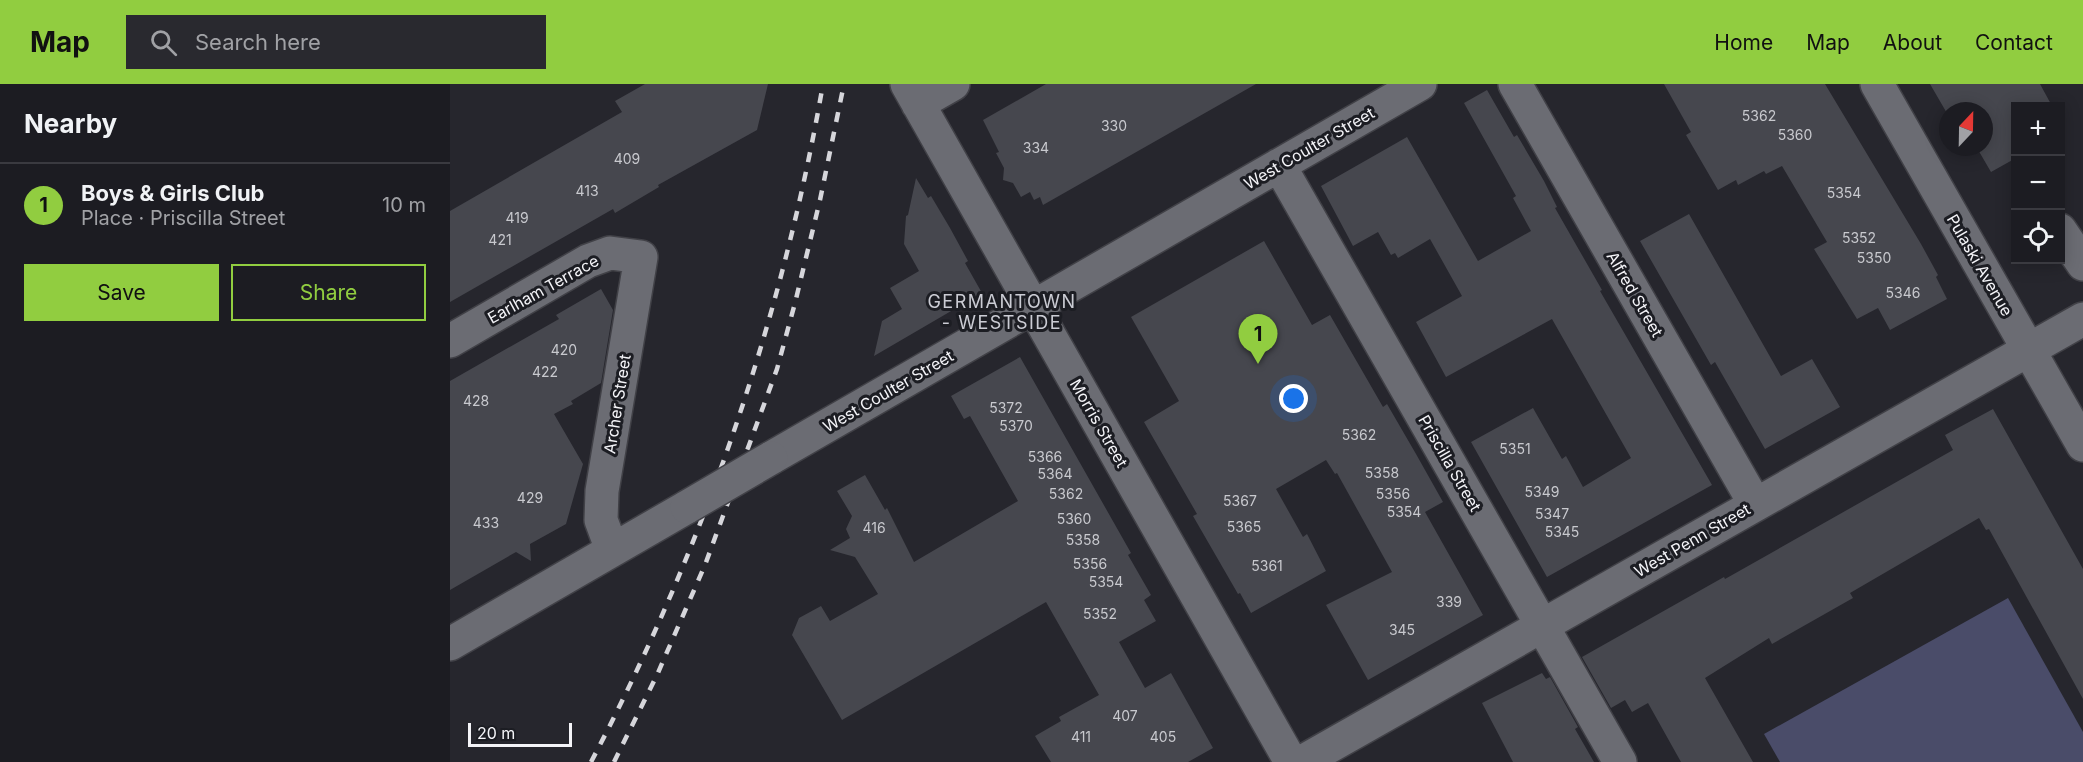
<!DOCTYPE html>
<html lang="en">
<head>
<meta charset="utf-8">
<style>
	:root { --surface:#1c1c22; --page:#29292f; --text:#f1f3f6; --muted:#a0a1a5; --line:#3a3a40; --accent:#91cd40 }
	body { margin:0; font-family:Inter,sans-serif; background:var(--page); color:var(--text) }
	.controls { position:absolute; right:18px; top:18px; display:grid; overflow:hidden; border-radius:0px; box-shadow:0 3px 15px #0003 }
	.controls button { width:54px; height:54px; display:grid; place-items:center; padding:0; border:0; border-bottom:2px solid var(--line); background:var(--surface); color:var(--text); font:30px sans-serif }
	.compass { position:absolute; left:1489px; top:18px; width:54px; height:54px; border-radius:50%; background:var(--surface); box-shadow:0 3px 15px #0003; rotate:22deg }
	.scale { position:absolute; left:18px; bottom:15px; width:104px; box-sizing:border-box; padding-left:6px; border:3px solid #f4f4f8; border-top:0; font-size:16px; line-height:21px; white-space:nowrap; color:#f4f4f8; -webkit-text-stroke:4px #1c1d23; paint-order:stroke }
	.you { position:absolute; left:844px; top:315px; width:21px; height:21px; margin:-15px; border:4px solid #fff; border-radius:50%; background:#1a73e8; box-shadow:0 0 0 9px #1a73e833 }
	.badge { display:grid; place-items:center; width:39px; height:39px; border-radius:50%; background:var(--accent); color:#111; font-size:20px; font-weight:700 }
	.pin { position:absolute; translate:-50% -50px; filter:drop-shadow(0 2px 3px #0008) }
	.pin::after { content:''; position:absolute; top:32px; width:21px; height:18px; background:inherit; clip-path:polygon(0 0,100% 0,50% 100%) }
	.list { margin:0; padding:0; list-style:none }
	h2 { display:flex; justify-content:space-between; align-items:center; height:78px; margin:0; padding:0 24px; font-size:26px }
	h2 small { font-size:20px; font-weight:400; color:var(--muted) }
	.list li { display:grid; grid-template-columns:39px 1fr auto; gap:18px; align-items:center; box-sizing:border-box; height:84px; padding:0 24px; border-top:2px solid var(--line) }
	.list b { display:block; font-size:22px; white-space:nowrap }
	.list p { margin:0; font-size:20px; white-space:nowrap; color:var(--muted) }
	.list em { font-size:20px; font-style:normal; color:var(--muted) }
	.actions { display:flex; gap:12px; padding:18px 24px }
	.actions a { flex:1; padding:14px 0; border:2px solid var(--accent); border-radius:0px; text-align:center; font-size:21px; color:var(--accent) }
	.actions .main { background:var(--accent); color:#111 }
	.icon { flex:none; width:33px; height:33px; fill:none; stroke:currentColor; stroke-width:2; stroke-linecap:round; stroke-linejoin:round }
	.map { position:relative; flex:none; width:1633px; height:678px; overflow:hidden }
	header { display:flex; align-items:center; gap:36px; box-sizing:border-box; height:84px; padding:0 30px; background:var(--accent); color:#111 }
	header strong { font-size:28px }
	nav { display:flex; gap:33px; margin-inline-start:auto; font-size:21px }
	.search { width:420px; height:54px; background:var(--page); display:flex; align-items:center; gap:15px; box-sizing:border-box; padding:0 21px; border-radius:0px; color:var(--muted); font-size:22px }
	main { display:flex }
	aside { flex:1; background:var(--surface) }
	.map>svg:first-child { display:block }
	.green { fill:#4a4c69 }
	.building { fill:#46474e }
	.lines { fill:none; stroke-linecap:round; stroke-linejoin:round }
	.minor-casing { stroke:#414147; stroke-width:36 }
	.minor { stroke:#6b6c73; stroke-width:33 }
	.rail { stroke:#d6d6db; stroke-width:4.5; stroke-dasharray:10 10; stroke-linecap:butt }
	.minor-bridge-casing { stroke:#414147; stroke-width:36; stroke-linecap:butt }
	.minor-bridge { stroke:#6b6c73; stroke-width:33 }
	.labels { text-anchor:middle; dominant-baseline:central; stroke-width:6; stroke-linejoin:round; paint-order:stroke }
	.number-label { font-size:14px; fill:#c8c9ce }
	.street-label { font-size:16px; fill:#f4f4f8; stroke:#1c1d23 }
	.neighbourhood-label { font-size:18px; letter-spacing:1.5px; fill:#cbccd4; stroke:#1c1d23 }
</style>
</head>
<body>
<header>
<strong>Map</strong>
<div class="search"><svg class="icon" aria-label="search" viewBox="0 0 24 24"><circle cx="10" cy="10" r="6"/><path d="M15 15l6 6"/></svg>Search here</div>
<nav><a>Home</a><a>Map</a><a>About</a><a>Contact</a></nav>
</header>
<main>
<aside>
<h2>Nearby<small></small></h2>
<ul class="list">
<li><span class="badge">1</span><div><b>Boys &amp; Girls Club</b><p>Place · Priscilla Street</p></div><em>10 m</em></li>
</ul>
<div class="actions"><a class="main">Save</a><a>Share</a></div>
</aside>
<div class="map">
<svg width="1633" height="678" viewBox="0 0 1633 678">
	<rect width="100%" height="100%" fill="#26262d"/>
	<path class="green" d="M1558 514 1633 648V678H1330L1314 650Z"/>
	<path class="building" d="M195 0H318L307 46 208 101 209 103 165 129 163 125 0 218V127L172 28 165 17Z
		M596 0H806L593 121 590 113 584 116 580 108 571 113 563 99 553 96 554 84 546 69 549 68 533 36Z
		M1214 0H1375L1471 160 1488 191 1486 193 1497 215 1440 246 1428 224 1407 235 1364 165 1377 158 1332 82 1316 90 1314 87 1288 101 1286 96 1268 106 1236 51 1241 48Z
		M1480 0H1590L1602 22H1566V74L1541 88 1527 64 1519 68 1516 63H1534V27H1498V31Z
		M1037 6 1064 53 1067 51 1094 97 1107 123 1105 124 1152 206 1150 207 1262 401 1097 493 1021 358 1083 324 1112 375 1116 372 1133 403 1181 374 1102 235 996 293 966 238 1012 212 980 155 948 174 945 169 941 171 928 148 903 162 871 102 957 53 1028 177 1081 147 1063 114 1066 112 1014 19Z
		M466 94 478 114 481 112 500 144 518 177 515 179 532 209 424 272 432 237 452 225 440 204 469 187 454 160 456 132 458 131Z
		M1239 130 1331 292 1362 275 1390 323 1315 365 1265 278 1261 281 1190 157Z
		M814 157 862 241 880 231 933 323 937 320 966 370 993 418 975 428 1033 531 918 596 876 521 942 488 887 389 885 390 876 376 826 405 853 453 857 450 876 487 801 529 790 509 788 510 743 432 747 430 694 338 729 317 681 233Z
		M151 205 163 226 151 299 121 317 123 320 104 330 133 380 116 440 80 460 81 477 66 468 0 506V297L109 235 106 231Z
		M570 273 681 469 678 471 701 511 694 516 706 537 669 558 695 604 721 589 763 664 738 678H601L585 652 611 637 609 633 649 611 596 518 392 636 342 551 349 534 371 522 380 537 428 510 405 473 380 466 400 454 396 445 402 432 387 407 415 391 435 426 437 424 464 478 568 417 520 332 514 335 501 312Z
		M1543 325 1633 485V615L1539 445 1536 446 1529 434 1400 509 1403 514 1322 560 1319 554 1255 594 1303 678H1231L1198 619 1182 628 1175 616 1161 624 1132 573 1274 493 1275 495 1503 366 1495 351Z
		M1092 589 1096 595 1100 593 1128 643 1125 645 1144 678H1063L1032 619Z"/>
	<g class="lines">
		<defs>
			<path id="minor" d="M457 0 841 678
				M1065 0 1305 420
				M1427 0 1633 361
				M468 20 503 0
				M829 81 1170 678
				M1610 146 1633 180
				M0 257 138 177 160 169 191 173 152 407 151 436 162 466
				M321 374 970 0
				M0 560 237 423
				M852 678 1633 235"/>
		</defs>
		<use href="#minor" class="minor-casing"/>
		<use href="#minor" class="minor"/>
		<path class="rail" d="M141 678C253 466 332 236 373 0
			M164 678 207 591 255 481 327 285 345 219 370 116 394 0"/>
		<defs>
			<path id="minor-bridge" d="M237 423 321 374"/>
		</defs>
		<use href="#minor-bridge" class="minor-bridge-casing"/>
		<use href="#minor-bridge" class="minor-bridge"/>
	</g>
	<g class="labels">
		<g class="number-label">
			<text x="1309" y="31">5362</text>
			<text x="664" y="41">330</text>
			<text x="1345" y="50">5360</text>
			<text x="586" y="63">334</text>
			<text x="177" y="74">409</text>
			<text x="137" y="106">413</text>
			<text x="1394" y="108">5354</text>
			<text x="67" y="133">419</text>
			<text x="1409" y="153">5352</text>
			<text x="50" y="155">421</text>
			<text x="1424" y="173">5350</text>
			<text x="1453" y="208">5346</text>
			<text x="114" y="265">420</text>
			<text x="95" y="287">422</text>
			<text x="26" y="316">428</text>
			<text x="556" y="323">5372</text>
			<text x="566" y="341">5370</text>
			<text x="909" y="350">5362</text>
			<text x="1065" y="364">5351</text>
			<text x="595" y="372">5366</text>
			<text x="932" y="388">5358</text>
			<text x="605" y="389">5364</text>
			<text x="1092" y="407">5349</text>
			<text x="616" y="409">5362</text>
			<text x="943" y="409">5356</text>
			<text x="80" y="413">429</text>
			<text x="790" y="416">5367</text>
			<text x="954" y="427">5354</text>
			<text x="1102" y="429">5347</text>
			<text x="624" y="434">5360</text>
			<text x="36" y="438">433</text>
			<text x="794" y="442">5365</text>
			<text x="424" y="443">416</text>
			<text x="1112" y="447">5345</text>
			<text x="633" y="455">5358</text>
			<text x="640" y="479">5356</text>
			<text x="817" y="481">5361</text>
			<text x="656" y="497">5354</text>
			<text x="999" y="517">339</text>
			<text x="650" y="529">5352</text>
			<text x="952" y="545">345</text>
			<text x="675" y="631">407</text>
			<text x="631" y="652">411</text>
			<text x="713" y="652">405</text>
		</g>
		<g class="street-label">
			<text transform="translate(859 64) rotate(-30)">West Coulter Street</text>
			<text transform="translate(1530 181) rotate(60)">Pulaski Avenue</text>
			<text transform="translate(93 205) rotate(-29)">Earlham Terrace</text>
			<text transform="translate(1185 210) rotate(60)">Alfred Street</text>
			<text transform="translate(438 307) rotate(-30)">West Coulter Street</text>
			<text transform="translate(167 320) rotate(-81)">Archer Street</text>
			<text transform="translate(649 339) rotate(60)">Morris Street</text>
			<text transform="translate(1000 379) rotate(60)">Priscilla Street</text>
			<text transform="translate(1242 456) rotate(-30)">West Penn Street</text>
		</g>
		<g class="neighbourhood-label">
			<text x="552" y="217">GERMANTOWN<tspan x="552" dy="21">- WESTSIDE</tspan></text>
		</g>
	</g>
</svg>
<div class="controls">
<button>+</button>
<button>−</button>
<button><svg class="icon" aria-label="locate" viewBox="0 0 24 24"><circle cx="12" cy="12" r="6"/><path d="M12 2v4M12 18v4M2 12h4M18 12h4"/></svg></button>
</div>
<svg class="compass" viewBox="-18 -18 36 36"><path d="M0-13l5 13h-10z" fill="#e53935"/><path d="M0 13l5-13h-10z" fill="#a0a1a5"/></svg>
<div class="scale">20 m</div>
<div class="you"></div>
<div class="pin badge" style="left:808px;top:280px">1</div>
</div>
</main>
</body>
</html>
